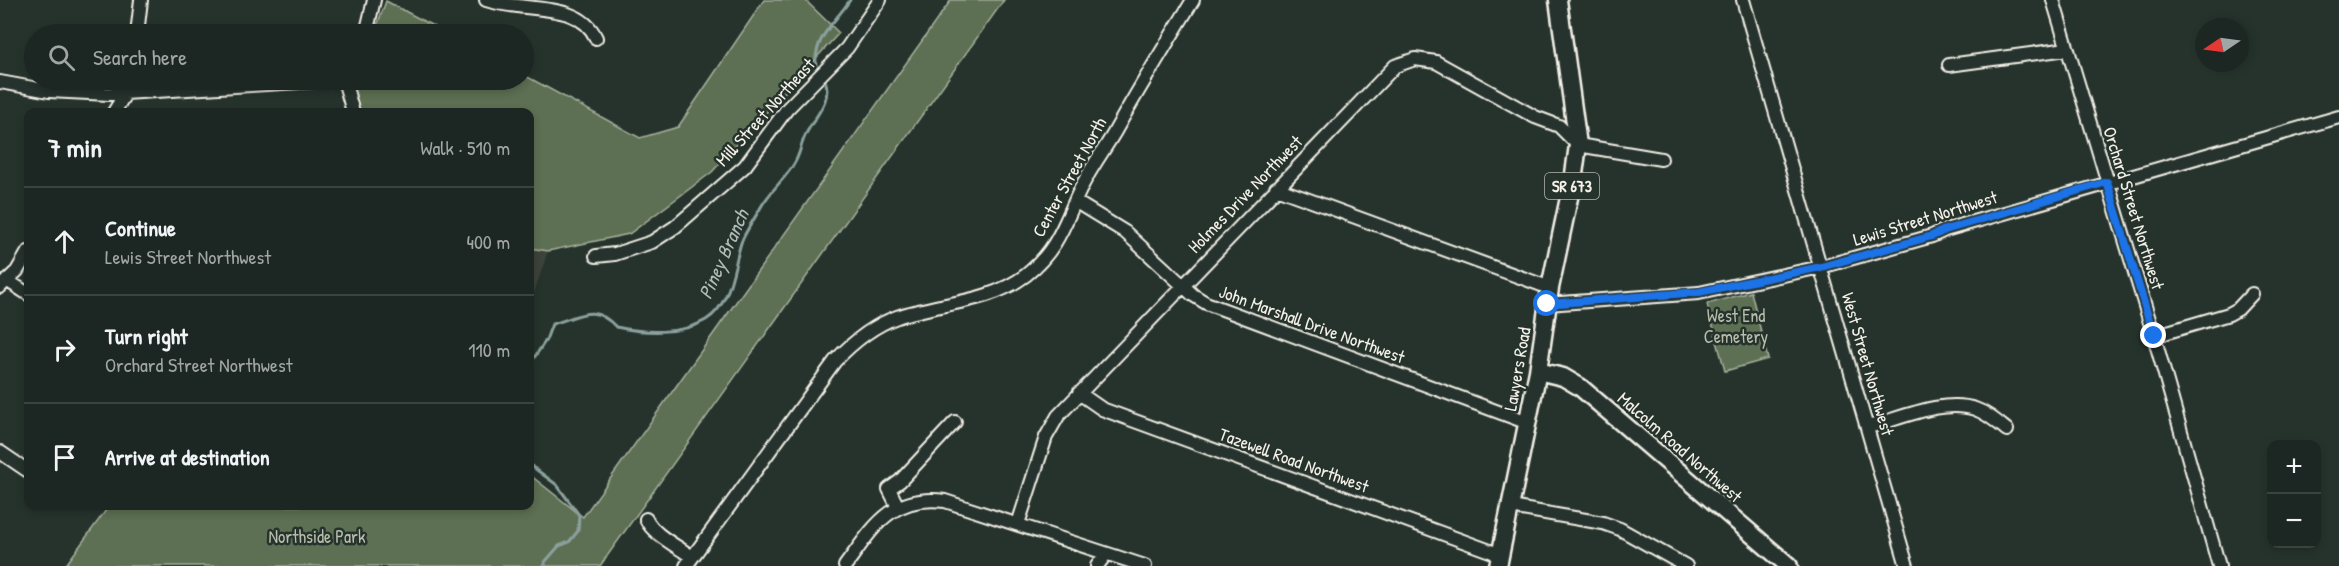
<!DOCTYPE html>
<html lang="en">
<head>
<meta charset="utf-8">
<style>
	:root { --surface:#1c2622; --page:#29322f; --text:#f1f3f6; --muted:#a0a5a5; --line:#3a4340 }
	body { margin:0; font-family:"Patrick Hand",sans-serif; background:var(--page); color:var(--text) }
	.controls { position:absolute; right:18px; bottom:18px; display:grid; overflow:hidden; border-radius:12px; box-shadow:0 3px 9px #0003 }
	.controls button { width:54px; height:54px; display:grid; place-items:center; padding:0; border:0; border-bottom:2px solid var(--line); background:var(--surface); color:var(--text); font:30px sans-serif }
	.compass { position:absolute; left:2195px; top:18px; width:54px; height:54px; border-radius:50%; background:var(--surface); box-shadow:0 3px 9px #0003; rotate:257deg }
	.stop { position:absolute; width:18px; height:18px; margin:-14px; border:4px solid #1a73e8; border-radius:50%; background:#fff }
	.stop.end { background:#1a73e8; border-color:#fff; box-shadow:0 2px 6px #0008 }
	.list { margin:0; padding:0; list-style:none }
	h2 { display:flex; justify-content:space-between; align-items:center; height:78px; margin:0; padding:0 24px; font-size:26px }
	h2 small { font-size:20px; font-weight:400; color:var(--muted) }
	.list li { display:grid; grid-template-columns:39px 1fr auto; gap:18px; align-items:center; box-sizing:border-box; height:108px; padding:0 24px; border-top:2px solid var(--line) }
	.list b { display:block; font-size:22px; white-space:nowrap }
	.list p { margin:0; font-size:20px; white-space:nowrap; color:var(--muted) }
	.list em { font-size:20px; font-style:normal; color:var(--muted) }
	.icon { flex:none; width:33px; height:33px; fill:none; stroke:currentColor; stroke-width:2; stroke-linecap:round; stroke-linejoin:round }
	.map { position:relative; flex:none; width:2339px; height:566px; overflow:hidden }
	.search { position:absolute; background:var(--surface); box-shadow:0 3px 9px #0003; left:24px; top:24px; width:510px; height:66px; display:flex; align-items:center; gap:15px; box-sizing:border-box; padding:0 21px; border-radius:33px; color:var(--muted); font-size:22px }
	.panel { position:absolute; background:var(--surface); box-shadow:0 3px 9px #0003; left:24px; top:108px; width:510px; height:402px; border-radius:12px }
	.map>svg:first-child { display:block }
	.built { fill:#3c423a }
	.green { fill:#5d7053; stroke:#a8b09e; stroke-width:1.5 }
	.lines { fill:none; stroke-linecap:round; stroke-linejoin:round }
	.stream { stroke:#8ca19e; stroke-width:3 }
	.minor-casing { stroke:#f4f1e8; stroke-width:16 }
	.major-casing { stroke:#f4f1e8; stroke-width:21 }
	.minor { stroke:#26332d; stroke-width:12 }
	.major { stroke:#26332d; stroke-width:16 }
	.route { stroke:#1a73e8; stroke-width:8 }
	.labels { text-anchor:middle; dominant-baseline:central; stroke-width:5; stroke-linejoin:round; paint-order:stroke }
	.shield { fill:#26332d; stroke:#b6b8b0; stroke-width:1.5 }
	.shield-label { font-size:16px; font-weight:bold; fill:#f4f1e8 }
	.street-label { font-size:18px; fill:#f4f1e8; stroke:#26332d }
	.park-label { font-size:18px; fill:#b8bdac; stroke:#26332d }
	.water-label { font-size:20px; font-style:italic; fill:#afbbb7; stroke:#26332d }
</style>
</head>
<body>
<div class="map">
<svg width="2339" height="566" viewBox="0 0 2339 566">
	<rect width="100%" height="100%" fill="#26332d"/>
	<filter id="ink" filterUnits="userSpaceOnUse"><feTurbulence type="fractalNoise" baseFrequency=".0167" numOctaves="2"/><feDisplacementMap in="SourceGraphic" scale="12" xChannelSelector="R" yChannelSelector="G"/><feConvolveMatrix kernelMatrix="1 2 1 2 8 2 1 2 1" color-interpolation-filters="sRGB"/></filter>
	<g filter="url(#ink)">
		<path class="built" d="M530 248 548 251 530 305Z"/>
		<path class="green" d="M764 0H805L839 33 712 172 629 234 548 251 530 248V112H346L358 80H524V75L640 138 678 127Z
			M951 0H1004L600 566H65L109 506H530V475L583 517Z
			M386 1 448 34H374Z
			M1751 292 1768 359 1725 371 1707 304Z"/>
		<g class="lines">
			<path class="stream" d="M816 68C813 38 834 24 850 0
				M530 364 546 340 552 324C579 317 593 302 616 327 644 333 681 335 706 320 731 305 733 268 741 243 745 232 755 218 761 207 770 191 785 179 794 164 800 155 801 143 806 134 814 117 833 101 825 80
				M530 405V422
				M530 465 557 485 579 515 578 531 569 542 559 546 545 562V566"/>
			<defs>
				<path id="minor" d="M486 0C524 13 579 0 596 38
					M1743 0 1907 566
					M2053 0 2154 336 2219 566
					M137 34 141 0
					M366 34 374 0
					M1949 65 2067 49
					M344 80 353 112
					M0 82 49 91 109 94 332 80
					M114 112 125 94 128 80
					M1276 188 1550 288
					M1076 202 1125 232 1193 295 1206 303 1528 423
					M596 256 615 254 652 242 675 227 745 166 787 109 847 48 880 0
					M8 281 28 294
					M0 287 17 271 28 252
					M1547 304 1699 293 1821 267 1932 236 1945 230 2339 117
					M2154 336 2229 314 2238 309 2252 294
					M1079 393 1102 409 1501 555
					M1868 427C1899 419 1944 398 1975 409 1987 413 1997 422 2007 430
					M0 452 28 471
					M898 507 889 489 900 481 955 422
					M1511 507 1603 523 1620 529 1686 566
					M646 519C653 535 679 547 692 557
					M1018 524 1046 437 1058 416 1395 66 1415 59 1436 62 1535 117 1559 126 1578 145 1661 159
					M686 566 835 361C853 342 872 326 897 317 941 302 988 304 1026 275 1060 248 1065 220 1083 184 1092 166 1104 150 1114 133 1139 88 1166 44 1193 0
					M845 566C873 528 891 494 945 501L1145 566
					M1097 566 1106 554"/>
				<path id="major" d="M1538 371 1563 377 1580 387 1789 566
					M1498 566 1538 371 1550 288 1574 174 1578 145 1558 0"/>
			</defs>
			<use href="#minor" class="minor-casing"/>
			<use href="#major" class="major-casing"/>
			<use href="#minor" class="minor"/>
			<use href="#major" class="major"/>
		</g>
	</g>
	<g class="lines" filter="url(#ink)">
		<path class="route" d="M1547 304 1699 292 1821 267 1932 236 1945 230 2107 182 2154 336"/>
	</g>
	<g class="labels">
		<rect class="shield" x="1545" y="173" width="54" height="26" rx="4.5"/>
		<g class="shield-label">
			<text x="1572" y="186">SR 673</text>
		</g>
		<g class="street-label">
			<text transform="translate(765 112) rotate(-48)">Mill Street Northeast</text>
			<text transform="translate(1069 177) rotate(-61)">Center Street North</text>
			<text transform="translate(1245 194) rotate(-46)">Holmes Drive Northwest</text>
			<text transform="translate(2134 208) rotate(73)">Orchard Street Northwest</text>
			<text transform="translate(1925 218) rotate(-17)">Lewis Street Northwest</text>
			<text transform="translate(1312 324) rotate(20)">John Marshall Drive Northwest</text>
			<text transform="translate(1868 364) rotate(74)">West Street Northwest</text>
			<text transform="translate(1517 369) rotate(-80)">Lawyers Road</text>
			<text transform="translate(1680 447) rotate(41)">Malcolm Road Northwest</text>
			<text transform="translate(1294 460) rotate(20)">Tazewell Road Northwest</text>
		</g>
		<g class="park-label">
			<text x="1736" y="315">West End<tspan x="1736" dy="21">Cemetery</tspan></text>
			<text x="317" y="536">Northside Park</text>
		</g>
		<g class="water-label">
			<text transform="translate(723 254) rotate(-66)">Piney Branch</text>
		</g>
	</g>
</svg>
<div class="controls">
<button>+</button>
<button>−</button>
</div>
<svg class="compass" viewBox="-18 -18 36 36"><path d="M0-13l5 13h-10z" fill="#e53935"/><path d="M0 13l5-13h-10z" fill="#a0a5a5"/></svg>
<div class="stop" style="left:1547px;top:304px"></div>
<div class="stop end" style="left:2154px;top:336px"></div>
<div class="search"><svg class="icon" aria-label="search" viewBox="0 0 24 24"><circle cx="10" cy="10" r="6"/><path d="M15 15l6 6"/></svg>Search here</div>
<section class="panel">
<h2>7 min<small>Walk · 510 m</small></h2>
<ul class="list">
<li><svg class="icon" aria-label="ahead" viewBox="0 0 24 24"><path d="M12 20V5M6 11l6-6 6 6"/></svg><div><b>Continue</b><p>Lewis Street Northwest</p></div><em>400 m</em></li>
<li><svg class="icon" aria-label="right" viewBox="0 0 24 24"><path d="M7 20v-9h11M14 6l5 5-5 5"/></svg><div><b>Turn right</b><p>Orchard Street Northwest</p></div><em>110 m</em></li>
<li><svg class="icon" aria-label="arrive" viewBox="0 0 24 24"><path d="M6 21V4h12l-3 4 3 4H6"/></svg><div><b>Arrive at destination</b></div></li>
</ul>
</section>
</div>
</body>
</html>
